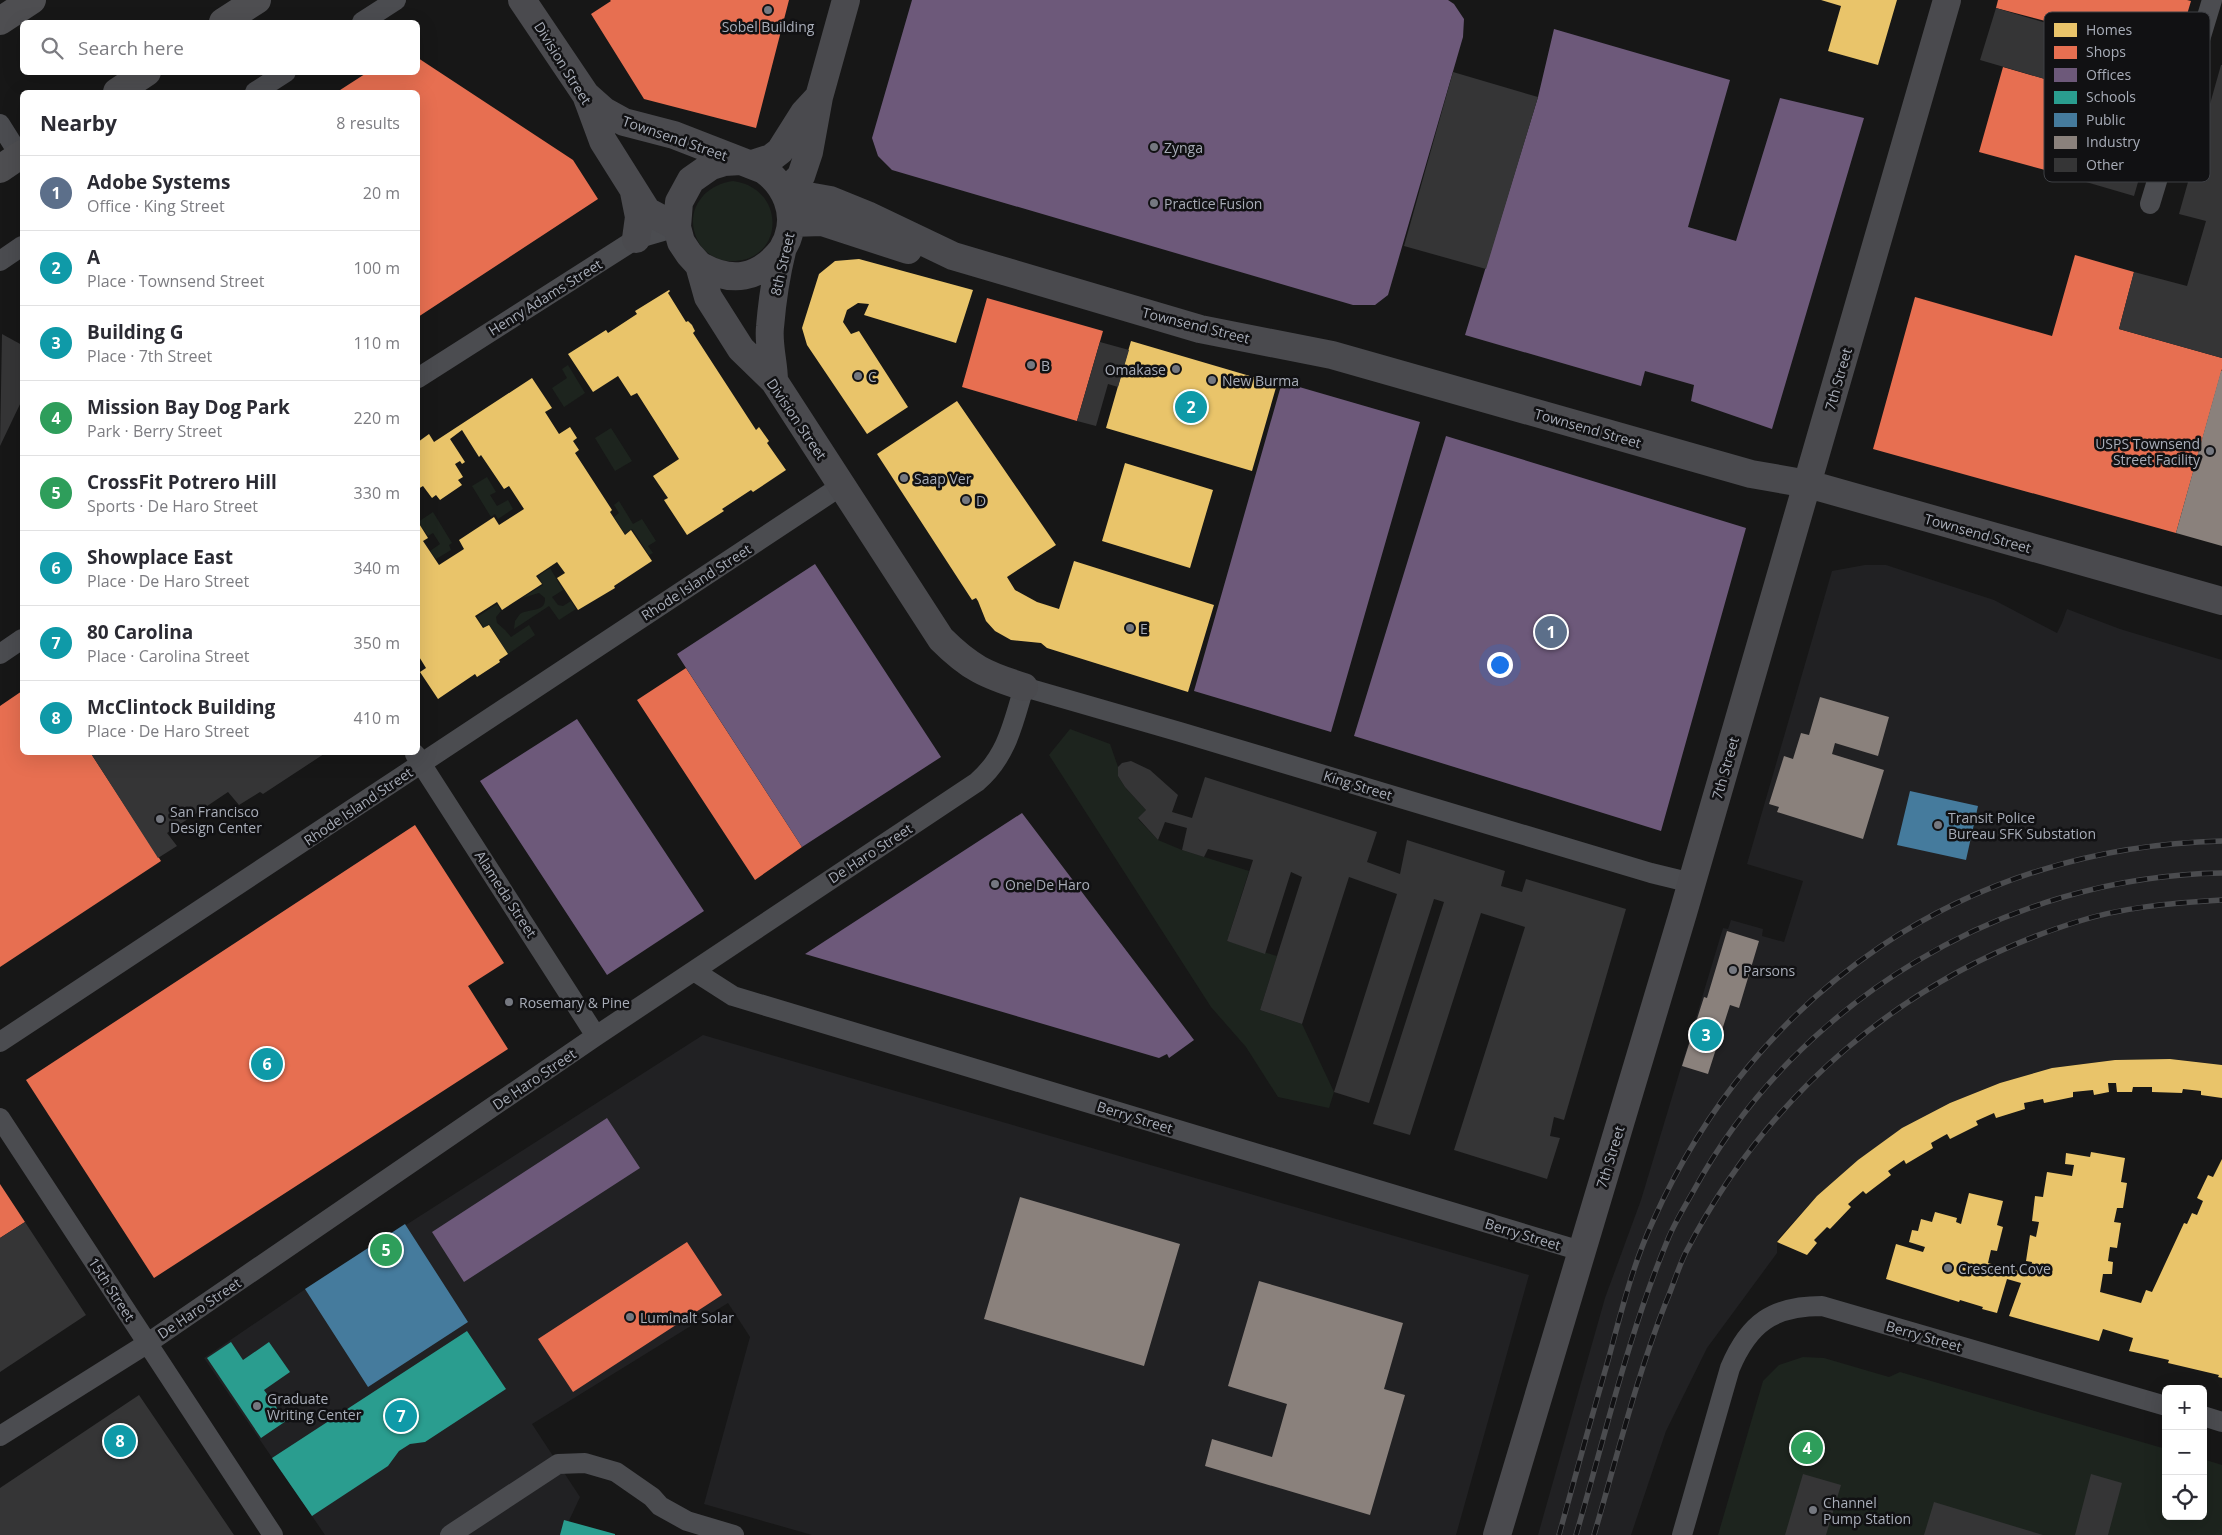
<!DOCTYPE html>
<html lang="en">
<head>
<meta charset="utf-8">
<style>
	:root { --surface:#fff; --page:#f2f2f3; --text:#2b2b33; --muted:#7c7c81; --line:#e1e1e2; --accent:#757880 }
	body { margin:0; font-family:"Open Sans",sans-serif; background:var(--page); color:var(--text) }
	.controls { position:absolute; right:15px; bottom:15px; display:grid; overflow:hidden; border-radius:8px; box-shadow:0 5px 20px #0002 }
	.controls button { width:45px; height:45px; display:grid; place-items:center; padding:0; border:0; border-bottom:1px solid var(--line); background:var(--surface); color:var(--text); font:25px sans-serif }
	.you { position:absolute; left:1499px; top:664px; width:18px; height:18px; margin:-12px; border:4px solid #fff; border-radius:50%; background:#1a73e8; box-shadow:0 0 0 8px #1a73e833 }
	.badge { display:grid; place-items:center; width:32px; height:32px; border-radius:50%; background:var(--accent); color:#fff; font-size:16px; font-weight:700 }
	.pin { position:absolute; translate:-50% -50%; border:2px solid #fff; box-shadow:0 1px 5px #0006 }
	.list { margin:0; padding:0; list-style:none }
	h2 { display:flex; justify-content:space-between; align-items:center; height:65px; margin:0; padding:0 20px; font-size:21px }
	h2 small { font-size:16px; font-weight:400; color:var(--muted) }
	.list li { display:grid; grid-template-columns:32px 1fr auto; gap:15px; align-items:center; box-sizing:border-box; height:75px; padding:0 20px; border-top:1px solid var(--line) }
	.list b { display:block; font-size:19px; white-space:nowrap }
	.list p { margin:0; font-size:16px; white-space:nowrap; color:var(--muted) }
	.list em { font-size:16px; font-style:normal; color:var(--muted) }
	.icon { flex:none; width:28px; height:28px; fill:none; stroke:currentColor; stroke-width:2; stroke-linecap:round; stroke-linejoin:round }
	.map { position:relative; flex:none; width:2222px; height:1535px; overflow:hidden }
	.search { position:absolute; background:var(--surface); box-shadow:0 5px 20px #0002; left:20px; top:20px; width:400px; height:55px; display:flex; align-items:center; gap:12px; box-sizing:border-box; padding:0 18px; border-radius:8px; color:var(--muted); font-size:19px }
	.panel { position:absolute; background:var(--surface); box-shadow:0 5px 20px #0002; left:20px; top:90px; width:400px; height:665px; border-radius:8px }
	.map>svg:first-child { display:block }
	.built { fill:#212123 }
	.green { fill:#1d241e }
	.homes { fill:#e9c46a }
	.shops { fill:#e76f51 }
	.offices { fill:#6d597a }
	.schools { fill:#2a9d8f }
	.public { fill:#457b9d }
	.industry { fill:#8a817c }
	.building { fill:#353536 }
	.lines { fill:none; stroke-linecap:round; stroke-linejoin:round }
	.street { stroke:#4b4c50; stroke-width:20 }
	.secondary { stroke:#4a4a4e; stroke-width:28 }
	.highway { stroke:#4e4e51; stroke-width:28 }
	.rail-casing { stroke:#4b4c4f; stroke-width:5.5 }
	.rail { stroke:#111113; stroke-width:4; stroke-dasharray:11; stroke-linecap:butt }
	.highway-bridge { stroke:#4e4e51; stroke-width:28 }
	.poi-dot { fill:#757880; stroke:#111113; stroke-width:2 }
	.labels { text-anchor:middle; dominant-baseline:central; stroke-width:5; stroke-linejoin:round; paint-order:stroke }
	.poi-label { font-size:14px; fill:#a8adb8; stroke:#111113; text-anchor:start }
	.street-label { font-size:14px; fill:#a8adb8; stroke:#111113 }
	.key { fill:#111113; stroke:#3e4045; stroke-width:1 }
	.key-label { font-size:14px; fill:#a8adb8 }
</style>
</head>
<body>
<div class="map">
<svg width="2222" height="1535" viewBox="0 0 2222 1535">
	<rect width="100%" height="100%" fill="#171717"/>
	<path class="built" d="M1865 565H1886L1994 600 2057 633 2062 623 2067 609 2120 629 2222 660V1065L2170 1059 2115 1060 2052 1068 2000 1083 1950 1103 1902 1128 1858 1160 1817 1196 1780 1237 1777 1242V1253L1707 1348 1666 1431 1631 1535H1538L1605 1298 1641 1200 1723 928 1728 929 1731 920 1763 929 1762 936 1784 942 1803 881 1747 864 1832 571Z
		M703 1035 1529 1275 1456 1535H812L704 1504 750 1337 728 1303 532 1424 580 1497 567 1525 601 1535H325L204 1358 301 1292Z"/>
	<path class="green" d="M733 181C787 188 785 262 731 261 719 261 708 255 701 246 681 216 701 185 733 181Z
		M568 365 585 393 564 407 552 388 567 378 562 369Z
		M611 428 632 461 615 471 595 438Z
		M487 477 496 492 490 495 497 506 508 500 513 509 498 519 495 514 491 517 472 486Z
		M619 501 633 524 642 519 656 541 648 546 653 553 649 555 632 529 625 534 614 517 619 513 614 505Z
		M433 512 452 543 449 545 451 550 436 559 430 551 440 544 433 533 428 536 418 522Z
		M550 568 563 590 552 597 558 605 563 606 571 601 576 609 559 620 549 606 514 629 515 621 520 614C529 608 546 613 545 598L539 593 522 598 543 585 538 576Z
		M497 604 501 611 496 617 497 623 505 630 511 637 529 625 535 635 508 654 489 624 484 628 477 617Z
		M1070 729 1110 744 1118 767V776L1125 787 1146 810 1138 819 1158 840 1182 850 1249 871 1227 941 1277 956 1260 1010 1302 1024 1334 1092 1329 1108 1278 1097 1246 1047 1211 1007 1049 755Z
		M1803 1357 1824 1358 1889 1377 1900 1372 2166 1449V1516H2203V1459L2222 1465V1535H1718L1763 1381 1779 1365Z"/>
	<path class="homes" d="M1821 0H1897L1878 65 1828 51 1841 6Z
		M859 259 973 290 956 343 864 315 869 304 858 303 847 310 843 322 851 334 859 331 908 407 867 434 807 345 802 328 819 274 835 261Z
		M669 290 670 291 668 293 686 322 688 321 692 325 695 331 693 333 756 430 759 427 769 441 767 443 786 470 753 492 751 490 722 509 724 511 687 535 664 500 668 498 653 476 679 459 637 393 631 396 618 376 593 392 568 354 606 330 608 333 637 314 635 311Z
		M1131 341 1277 384 1252 471 1106 428Z
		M532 378 552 408 545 412 559 434 570 427 577 438 573 441 579 450 575 453 612 510 610 512 625 535 631 530 652 561 614 586 615 588 578 610 557 578 565 573 557 562 536 576 542 584 502 610 497 602 475 616 483 628 489 625 508 654 499 660 500 662 477 677 475 674 438 699 420 672 426 668 418 655V522L428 538 423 541 439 565 464 549 459 540 494 517 499 525 524 509 509 486 504 489 481 455 479 457 462 430 450 439 465 462 462 464 460 461 455 464 463 477 458 480 462 485 440 500 436 495 432 498 423 486 418 489V442L429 434 434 442Z
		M957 401 1056 545 1007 577 1015 590 1037 602 1059 609 1074 561 1214 605 1188 692 1047 648 1041 643 1011 640 995 631 986 621 978 601 976 598 972 600 877 454Z
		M1125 463 1213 490 1190 568 1102 541Z
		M2170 1059 2222 1065V1098L2201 1095V1091L2183 1089 2182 1093 2152 1092V1087H2133L2132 1092H2117L2116 1083H2108L2109 1092 2094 1095 2093 1090 2073 1092V1097L2044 1103 2043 1099 2024 1103 2025 1109 1996 1118 1994 1113 1976 1121 1978 1125 1950 1139 1947 1134 1931 1143 1933 1148 1906 1164 1904 1160 1888 1171 1891 1175 1866 1194 1863 1191 1848 1204 1851 1207 1830 1229 1827 1227 1814 1240 1817 1243 1807 1255 1777 1242 1817 1196 1858 1160 1902 1128 1950 1103 2000 1083 2052 1068 2115 1060Z
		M2091 1152 2125 1158 2121 1182 2127 1183 2123 1208H2117L2114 1222 2121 1223 2117 1248 2110 1247 2108 1261 2113 1262 2112 1274H2103L2100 1292 2141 1303 2146 1290 2152 1292 2184 1223 2187 1224 2192 1213 2197 1215 2203 1201 2197 1198 2208 1175 2213 1177 2222 1159V1378L2218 1377 2219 1375 2168 1363 2169 1360 2129 1351 2133 1338 2103 1329 2099 1341 2009 1316 2021 1283 2007 1279 1997 1313 1982 1309 1983 1307 1960 1300 1959 1302 1886 1279 1896 1244 1923 1252 1925 1247 1909 1242 1912 1230 1918 1231 1921 1219 1932 1222 1935 1212 1957 1218 1956 1222 1961 1224 1969 1193 2003 1201 1997 1225 2003 1227 1997 1251 1991 1250 1988 1263 2030 1274 2032 1262 2026 1261 2030 1235 2036 1237 2039 1222 2032 1221 2035 1196 2043 1197 2047 1172 2072 1176 2074 1165 2065 1164 2066 1153 2090 1157Z"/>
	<path class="shops" d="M610 0H789L756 128 644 99 591 14 611 1Z
		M1998 0H2187L2191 1 2175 55 1996 8Z
		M418 58 573 160 598 199 418 317V92H337L368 72H418Z
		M2003 67 2069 86 2045 170 1979 152Z
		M2075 255 2134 272 2119 329 2222 358V369L2176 533 1873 449 1915 297 2052 336Z
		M987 298 1103 331 1077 421 962 387Z
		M686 668 802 847 755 880 637 700Z
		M22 691V752H90L161 861 0 967V706Z
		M415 825 504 963 468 986 508 1049 154 1278 26 1080Z
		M0 1184 25 1222 0 1238Z
		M687 1242 722 1295 573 1392 538 1339Z"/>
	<path class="offices" d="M912 0H1448L1454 4 1464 19 1463 37 1388 295 1375 305H1353L892 170 878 156 872 138Z
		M1554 29 1730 80 1688 227 1736 241 1780 98 1864 118 1772 429 1691 401 1694 385 1645 371 1641 386 1465 335 1538 97Z
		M1282 382 1420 422 1331 732 1194 691Z
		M1446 436 1746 528 1661 831 1354 736Z
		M815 564 941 757 802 847 677 654Z
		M577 719 704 911 607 975 480 781Z
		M1022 813 1194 1040 1169 1058 1167 1054 1159 1058 805 954Z
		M607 1118 640 1168 464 1282 432 1232Z"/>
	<path class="schools" d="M467 1331 506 1389 425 1442 410 1444 399 1451 388 1466 312 1516 272 1458Z
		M231 1342 243 1360 269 1342 290 1372 264 1390 286 1421 261 1438 207 1358Z
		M564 1520 615 1534V1535H560Z"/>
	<path class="public" d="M1910 791 1978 806 1966 860 1897 845Z
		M405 1224 468 1322 368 1387 305 1289Z"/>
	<path class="industry" d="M2221 371H2222V546L2176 533Z
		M1820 697 1889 717 1878 756 1835 743 1832 754 1884 770 1863 839 1777 812 1779 807 1769 804 1784 756 1793 759 1801 733 1809 735Z
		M1727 931 1759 941 1739 1008 1730 1005 1708 1074 1682 1066 1704 997 1707 998Z
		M1020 1197 1180 1244 1144 1366 984 1319Z
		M1259 1281 1403 1323 1384 1389 1405 1395 1370 1515 1205 1466 1212 1439 1272 1457 1287 1404 1228 1386Z"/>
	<path class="building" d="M1996 8 2086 35 2079 60 2166 85 2134 196 2045 170 2069 86 1980 60Z
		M2221 65H2222V358L2119 329 2134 272 2187 286 2206 221 2179 214Z
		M1453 72 1538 97 1486 269 1404 246Z
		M2 334 22 345V400L0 446Z
		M1100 342 1129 350 1118 387 1108 384 1096 426 1077 421Z
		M90 752H327L263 794 260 792 239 805 228 792 167 833 177 846 158 858Z
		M1131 761 1150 770 1178 795 1172 812 1192 818 1205 777 1377 832 1367 862 1400 874 1407 840 1505 871 1501 886 1522 892 1526 879 1626 909 1564 1120 1554 1117 1550 1136 1560 1138 1547 1179 1454 1150 1525 927 1481 913 1410 1135 1373 1124 1444 902 1434 899 1369 1103 1334 1092 1397 894 1349 877 1302 1024 1260 1010 1302 877 1291 872 1265 954 1227 941 1253 860 1208 849 1204 857 1182 850 1187 828 1165 822 1158 840 1138 818 1146 810 1125 787 1118 776V767L1122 763Z
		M25 1222 86 1315 0 1372V1238Z
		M139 1395 234 1535H0V1488Z
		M1803 1474 1841 1485 1826 1535H1785Z
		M2091 1474 2122 1483 2108 1535H2075Z
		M1934 1502 2043 1535H1924Z"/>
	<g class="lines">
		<path class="street" d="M362 22 396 0
			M255 92 286 72
			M0 124 22 159
			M2150 204 2212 0
			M0 261 22 246
			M418 378 636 239 677 227
			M0 654 22 639
			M415 754 596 1036
			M694 971 733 996 1581 1251
			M0 1042 841 486
			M0 1118 273 1535
			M2203 1416 2222 1422
			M0 1436 148 1343 596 1036 977 782C1007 756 1013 724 1024 687L1180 732 1651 873 1692 883
			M450 1535 558 1464 585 1463 616 1472 652 1497 660 1506 687 1521 734 1535
			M1682 1535 1730 1368C1749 1323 1773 1306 1822 1306L2166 1406"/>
		<path class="secondary" d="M522 0 586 95 603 141 647 211 677 227
			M586 95 604 111 624 122 674 135 764 170C785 185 797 212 788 237 787 242 783 246 782 251 776 275 772 303 770 327 768 345 774 363 774 381
			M741 161 724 162 711 166 691 180 679 202 677 227 681 242 689 254 699 265 708 297 741 349 774 381 941 639C970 668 986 675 1024 687
			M752 164 771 158 780 151 804 113 816 100
			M634 192 639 217 636 239
			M785 192 830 200 867 215 953 256 1200 329 1332 355 1751 474 1808 484 2222 601
			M785 192 801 176 809 152 819 97 846 0
			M791 223 822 222 908 250
			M699 265C732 284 759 279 782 250
			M1497 1535 1683 913 1947 0"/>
		<path class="highway" d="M0 21 32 0
			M223 22 257 0
			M117 92 147 72"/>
		<defs>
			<path id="rail" d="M1559 1535C1575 1476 1592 1416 1609 1357 1621 1312 1633 1264 1653 1221 1757 989 1967 847 2222 841
				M1576 1535C1605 1436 1628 1335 1668 1239 1675 1222 1685 1206 1694 1190 1797 1001 2006 876 2222 873
				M1594 1535C1617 1457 1636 1378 1666 1302 1673 1286 1678 1268 1686 1252 1767 1094 1904 977 2073 923 2121 907 2172 903 2222 900"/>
		</defs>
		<use href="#rail" class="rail-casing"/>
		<use href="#rail" class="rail"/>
		<path class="highway-bridge" d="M0 169 22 154"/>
	</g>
	<g class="poi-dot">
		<circle cx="768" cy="10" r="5"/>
		<circle cx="1154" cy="147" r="5"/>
		<circle cx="1154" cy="203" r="5"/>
		<circle cx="1031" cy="365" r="5"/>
		<circle cx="1176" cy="369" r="5"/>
		<circle cx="858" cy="376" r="5"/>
		<circle cx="1212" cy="380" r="5"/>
		<circle cx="2210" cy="451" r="5"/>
		<circle cx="904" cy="478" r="5"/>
		<circle cx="966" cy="500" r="5"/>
		<circle cx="1130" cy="628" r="5"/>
		<circle cx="160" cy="819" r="5"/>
		<circle cx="1938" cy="825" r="5"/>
		<circle cx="995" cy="884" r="5"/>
		<circle cx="1733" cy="970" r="5"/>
		<circle cx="509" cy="1002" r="5"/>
		<circle cx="1948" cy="1268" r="5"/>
		<circle cx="630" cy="1317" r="5"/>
		<circle cx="257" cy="1406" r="5"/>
		<circle cx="1813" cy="1510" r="5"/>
	</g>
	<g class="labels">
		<g class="poi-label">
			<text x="768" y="26" text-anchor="middle">Sobel Building</text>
			<text x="1164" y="147">Zynga</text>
			<text x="1164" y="203">Practice Fusion</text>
			<text x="1041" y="365">B</text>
			<text x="1166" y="369" text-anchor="end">Omakase</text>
			<text x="868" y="376">C</text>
			<text x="1222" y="380">New Burma</text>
			<text x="2200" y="443" text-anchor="end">USPS Townsend<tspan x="2200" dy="16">Street Facility</tspan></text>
			<text x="914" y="478">Saap Ver</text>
			<text x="976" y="500">D</text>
			<text x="1140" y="628">E</text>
			<text x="170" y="811">San Francisco<tspan x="170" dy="16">Design Center</tspan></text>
			<text x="1948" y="817">Transit Police<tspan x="1948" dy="16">Bureau SFK Substation</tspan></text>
			<text x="1005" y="884">One De Haro</text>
			<text x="1743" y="970">Parsons</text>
			<text x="519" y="1002">Rosemary &amp; Pine</text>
			<text x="1958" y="1268">Crescent Cove</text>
			<text x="640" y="1317">Luminalt Solar</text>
			<text x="267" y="1398">Graduate<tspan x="267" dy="16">Writing Center</tspan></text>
			<text x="1823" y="1502">Channel<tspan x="1823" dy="16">Pump Station</tspan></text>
		</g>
		<g class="street-label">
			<text transform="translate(563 63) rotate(58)">Division Street</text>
			<text transform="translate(675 138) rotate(19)">Townsend Street</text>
			<text transform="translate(782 264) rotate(-77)">8th Street</text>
			<text transform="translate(545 297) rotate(-32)">Henry Adams Street</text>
			<text transform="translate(1196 325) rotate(14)">Townsend Street</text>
			<text transform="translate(1838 379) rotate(-74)">7th Street</text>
			<text transform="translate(797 419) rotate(56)">Division Street</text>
			<text transform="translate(1588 428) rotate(16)">Townsend Street</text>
			<text transform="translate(1978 533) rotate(16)">Townsend Street</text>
			<text transform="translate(696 582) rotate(-33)">Rhode Island Street</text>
			<text transform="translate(1725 768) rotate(-74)">7th Street</text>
			<text transform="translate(1358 785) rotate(17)">King Street</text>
			<text transform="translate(358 806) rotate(-34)">Rhode Island Street</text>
			<text transform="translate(870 853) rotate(-33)">De Haro Street</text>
			<text transform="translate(506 894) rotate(57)">Alameda Street</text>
			<text transform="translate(534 1079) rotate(-34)">De Haro Street</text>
			<text transform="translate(1135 1117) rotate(17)">Berry Street</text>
			<text transform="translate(1610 1157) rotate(-73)">7th Street</text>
			<text transform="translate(1523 1234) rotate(17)">Berry Street</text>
			<text transform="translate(112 1289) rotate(57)">15th Street</text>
			<text transform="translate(199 1308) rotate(-34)">De Haro Street</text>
			<text transform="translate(1924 1336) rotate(16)">Berry Street</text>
		</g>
	</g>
	<rect x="2044" y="12" width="166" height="170" rx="8" class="key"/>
	<rect x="2054" y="23" width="23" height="14" fill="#e9c46a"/>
	<rect x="2054" y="46" width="23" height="13" fill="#e76f51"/>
	<rect x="2054" y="68" width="23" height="14" fill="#6d597a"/>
	<rect x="2054" y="91" width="23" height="13" fill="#2a9d8f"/>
	<rect x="2054" y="113" width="23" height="14" fill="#457b9d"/>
	<rect x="2054" y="136" width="23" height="13" fill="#8a817c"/>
	<rect x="2054" y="158" width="23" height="14" fill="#353536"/>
	<g class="key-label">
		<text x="2086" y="35">Homes</text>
		<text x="2086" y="57">Shops</text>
		<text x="2086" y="80">Offices</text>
		<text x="2086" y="102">Schools</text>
		<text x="2086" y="125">Public</text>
		<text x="2086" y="147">Industry</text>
		<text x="2086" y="170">Other</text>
	</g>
</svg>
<div class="controls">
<button>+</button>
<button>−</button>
<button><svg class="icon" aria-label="locate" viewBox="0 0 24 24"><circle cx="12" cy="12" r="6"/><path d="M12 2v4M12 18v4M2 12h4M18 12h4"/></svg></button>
</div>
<div class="you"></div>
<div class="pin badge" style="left:1551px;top:632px;background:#5c6f8a">1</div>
<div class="pin badge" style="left:1191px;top:407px;background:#0f9aa8">2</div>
<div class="pin badge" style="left:1706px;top:1035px;background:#0f9aa8">3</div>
<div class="pin badge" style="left:1807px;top:1448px;background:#2e9e5b">4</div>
<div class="pin badge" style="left:386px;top:1250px;background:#2e9e5b">5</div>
<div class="pin badge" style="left:267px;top:1064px;background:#0f9aa8">6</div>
<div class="pin badge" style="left:401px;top:1416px;background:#0f9aa8">7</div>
<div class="pin badge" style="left:120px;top:1441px;background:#0f9aa8">8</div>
<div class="search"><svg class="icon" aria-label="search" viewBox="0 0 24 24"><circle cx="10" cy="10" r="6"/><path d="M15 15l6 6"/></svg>Search here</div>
<section class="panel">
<h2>Nearby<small>8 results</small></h2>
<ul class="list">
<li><span class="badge" style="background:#5c6f8a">1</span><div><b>Adobe Systems</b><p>Office · King Street</p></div><em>20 m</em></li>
<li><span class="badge" style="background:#0f9aa8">2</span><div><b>A</b><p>Place · Townsend Street</p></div><em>100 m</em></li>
<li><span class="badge" style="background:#0f9aa8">3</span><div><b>Building G</b><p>Place · 7th Street</p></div><em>110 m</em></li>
<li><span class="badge" style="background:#2e9e5b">4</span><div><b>Mission Bay Dog Park</b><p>Park · Berry Street</p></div><em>220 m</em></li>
<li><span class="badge" style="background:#2e9e5b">5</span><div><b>CrossFit Potrero Hill</b><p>Sports · De Haro Street</p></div><em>330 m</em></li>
<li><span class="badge" style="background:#0f9aa8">6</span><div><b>Showplace East</b><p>Place · De Haro Street</p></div><em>340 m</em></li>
<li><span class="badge" style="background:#0f9aa8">7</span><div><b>80 Carolina</b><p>Place · Carolina Street</p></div><em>350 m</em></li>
<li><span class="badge" style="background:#0f9aa8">8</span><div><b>McClintock Building</b><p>Place · De Haro Street</p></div><em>410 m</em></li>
</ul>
</section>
</div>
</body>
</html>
